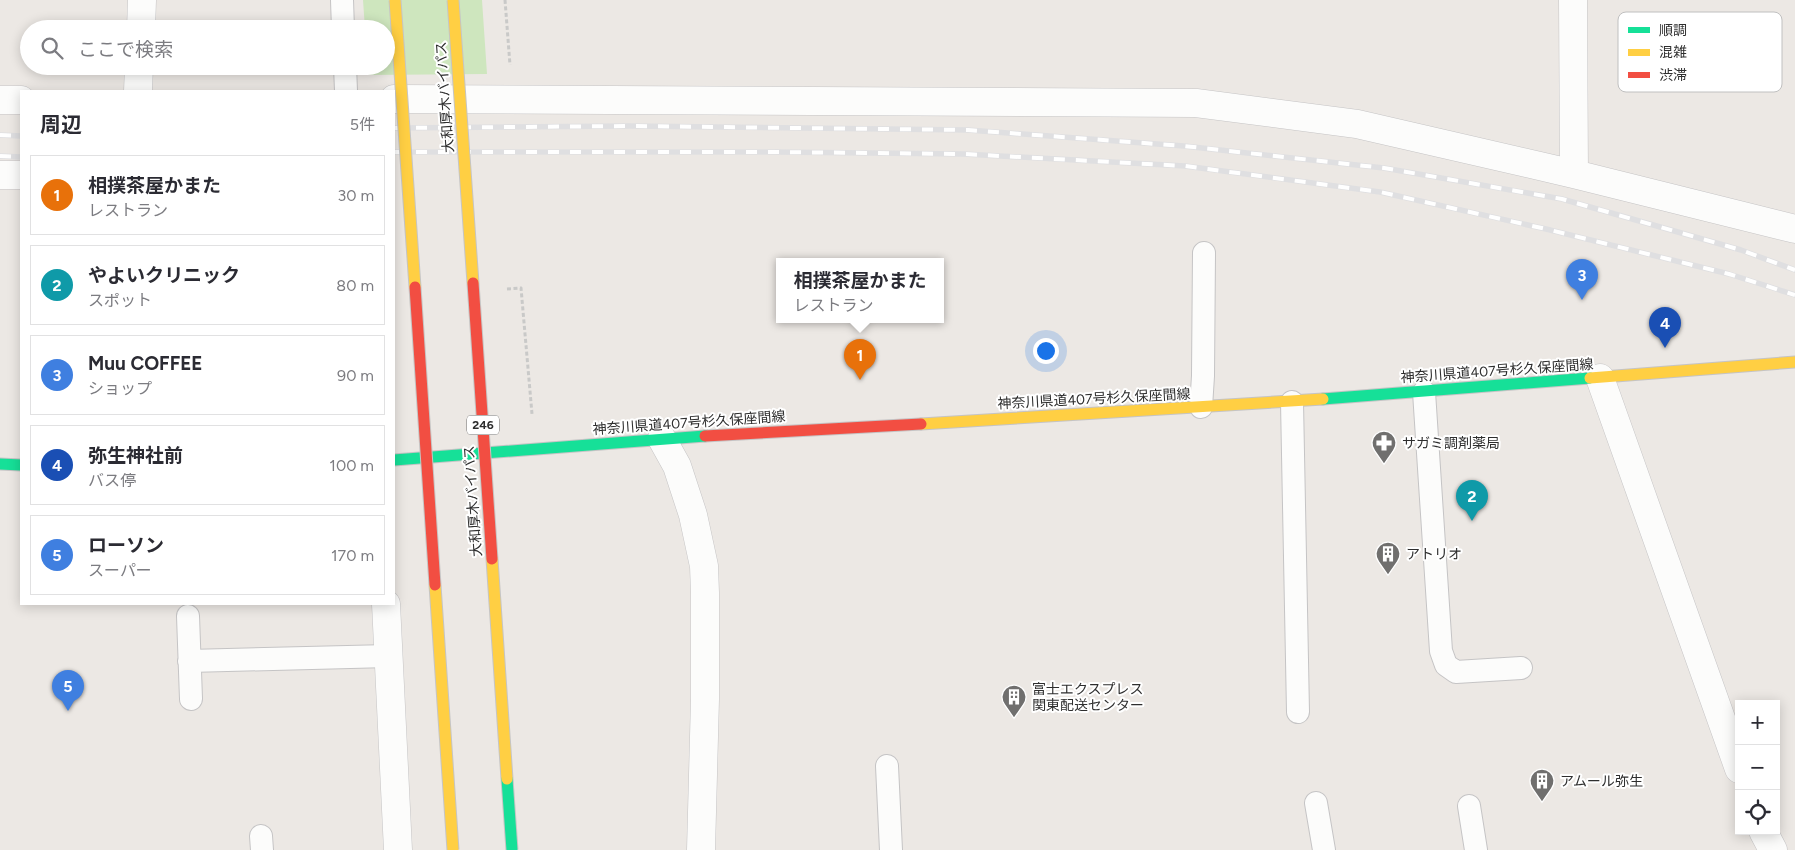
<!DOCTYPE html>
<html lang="ja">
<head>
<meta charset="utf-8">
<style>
	:root { --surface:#fff; --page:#f2f2f3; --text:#2b2b33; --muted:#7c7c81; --line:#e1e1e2; --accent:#706f6e }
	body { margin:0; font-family:Figtree,"Noto Sans JP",sans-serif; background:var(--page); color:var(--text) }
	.controls { position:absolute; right:15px; bottom:15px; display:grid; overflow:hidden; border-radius:0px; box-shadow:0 2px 12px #0003 }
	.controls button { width:45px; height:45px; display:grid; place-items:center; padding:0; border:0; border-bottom:1px solid var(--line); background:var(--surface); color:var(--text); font:25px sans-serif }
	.you { position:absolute; left:1045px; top:350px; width:18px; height:18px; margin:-12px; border:4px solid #fff; border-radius:50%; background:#1a73e8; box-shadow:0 0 0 8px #1a73e833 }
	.badge { display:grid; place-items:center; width:32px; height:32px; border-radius:50%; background:var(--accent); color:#fff; font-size:16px; font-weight:700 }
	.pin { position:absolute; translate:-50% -41px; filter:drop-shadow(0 1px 2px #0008) }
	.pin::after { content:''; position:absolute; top:26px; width:18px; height:15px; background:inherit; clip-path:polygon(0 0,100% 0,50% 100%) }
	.popup { position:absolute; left:776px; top:258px; width:168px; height:65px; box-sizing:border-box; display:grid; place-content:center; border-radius:0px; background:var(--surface); filter:drop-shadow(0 1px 4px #0005); font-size:16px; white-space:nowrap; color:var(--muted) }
	.popup b { font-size:19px; color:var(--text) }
	.popup::after { content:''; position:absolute; left:50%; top:100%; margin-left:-10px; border:10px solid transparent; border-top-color:var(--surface) }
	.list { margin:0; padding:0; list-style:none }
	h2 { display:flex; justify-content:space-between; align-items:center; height:65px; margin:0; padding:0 20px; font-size:21px }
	h2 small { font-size:16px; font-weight:400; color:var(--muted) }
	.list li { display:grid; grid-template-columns:32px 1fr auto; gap:15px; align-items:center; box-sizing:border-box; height:80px; margin:0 10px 10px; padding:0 10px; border:1px solid var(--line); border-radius:0px }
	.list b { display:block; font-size:19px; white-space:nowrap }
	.list p { margin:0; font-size:16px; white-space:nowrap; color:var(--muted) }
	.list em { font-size:16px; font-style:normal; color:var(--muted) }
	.icon { flex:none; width:28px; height:28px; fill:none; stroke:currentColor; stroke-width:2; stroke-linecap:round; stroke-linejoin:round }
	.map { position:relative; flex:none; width:1795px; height:850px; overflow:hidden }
	.search { position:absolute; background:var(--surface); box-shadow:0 2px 12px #0003; left:20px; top:20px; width:375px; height:55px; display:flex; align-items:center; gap:12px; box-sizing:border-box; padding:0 18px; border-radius:28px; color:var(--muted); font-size:19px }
	.panel { position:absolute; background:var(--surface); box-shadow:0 2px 12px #0003; left:20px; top:90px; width:375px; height:515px; border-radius:0px }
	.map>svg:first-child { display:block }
	.green { fill:#cee6be }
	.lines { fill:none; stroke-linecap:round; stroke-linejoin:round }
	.lane-casing { stroke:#c5c4c5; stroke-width:24 }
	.street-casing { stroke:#c5c4c5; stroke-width:29 }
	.fast-casing { stroke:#c5c4c5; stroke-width:13 }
	.slow-casing { stroke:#c5c4c5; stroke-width:13 }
	.jam-casing { stroke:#c5c4c5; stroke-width:13 }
	.path { stroke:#c9c9c8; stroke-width:3; stroke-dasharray:4 2.5; stroke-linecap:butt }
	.lane { stroke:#fcfcfb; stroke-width:22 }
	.street { stroke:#fcfcfb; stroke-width:28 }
	.fast { stroke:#16e098; stroke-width:11 }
	.slow { stroke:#ffcf43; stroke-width:11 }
	.jam { stroke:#f24e42; stroke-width:11 }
	.rail-casing { stroke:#dfdfe1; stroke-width:5.5 }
	.rail { stroke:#fff; stroke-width:4; stroke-dasharray:11; stroke-linecap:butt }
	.fast-bridge-casing { stroke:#c6c5c4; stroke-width:13; stroke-linecap:butt }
	.slow-bridge-casing { stroke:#c6c5c4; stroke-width:13; stroke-linecap:butt }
	.jam-bridge-casing { stroke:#c6c5c4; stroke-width:13; stroke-linecap:butt }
	.fast-bridge { stroke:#16e098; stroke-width:11 }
	.slow-bridge { stroke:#ffcf43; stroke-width:11 }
	.jam-bridge { stroke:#f24e42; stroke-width:11 }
	.labels { text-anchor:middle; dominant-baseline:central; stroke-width:4; stroke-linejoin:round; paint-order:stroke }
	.shield { fill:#fff; stroke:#6d6d6d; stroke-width:1 }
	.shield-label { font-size:12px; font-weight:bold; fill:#2e2e2e }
	.street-label { font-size:14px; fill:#2e2e2e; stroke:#fff }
	.poi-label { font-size:14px; fill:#2e2e2e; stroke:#fff; text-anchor:start }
	.key { fill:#fff; stroke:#c0c0c0; stroke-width:1 }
	.key-label { font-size:14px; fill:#2e2e2e }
</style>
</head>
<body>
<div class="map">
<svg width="1795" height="850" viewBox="0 0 1795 850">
	<rect width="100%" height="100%" fill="#ece8e4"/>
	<path class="green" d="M363 0H482L487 74 368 75 367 66H386V29H365Z"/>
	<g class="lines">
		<defs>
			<path id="lane" d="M342 0 343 29
				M345 66 346 91
				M1424 392 1441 651 1446 665 1456 672 1521 668
				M1292 402 1298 712
				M1201 407 1203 376 1204 253
				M188 616 191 699
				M189 661 389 656
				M887 766 891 850
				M1316 803 1324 850
				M1469 806 1476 850
				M261 836 262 850"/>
			<path id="street" d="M1573 0 1574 174
				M141 29 142 0
				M138 91 139 66
				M394 99 1196 103 1357 124 1574 174 1795 229
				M0 100H21
				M0 175H21
				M1600 378 1739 769
				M662 439 677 466 693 515 704 566 705 593V699L701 850
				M386 604 398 850
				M1763 831 1773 850"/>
			<path id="fast" d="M1323 399 1590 378
				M394 460 705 436
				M0 464 21 465"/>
			<path id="slow" d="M1590 378 1795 362
				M921 424 1323 399"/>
			<path id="jam" d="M705 436 921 424"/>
		</defs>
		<use href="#lane" class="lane-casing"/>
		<use href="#street" class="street-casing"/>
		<use href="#fast" class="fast-casing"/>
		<use href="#slow" class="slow-casing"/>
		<use href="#jam" class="jam-casing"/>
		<path class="path" d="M505 0 510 65
			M507 289 521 288 532 414"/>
		<use href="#lane" class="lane"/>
		<use href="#street" class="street"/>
		<use href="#fast" class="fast"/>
		<use href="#slow" class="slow"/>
		<use href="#jam" class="jam"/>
		<defs>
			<path id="rail" d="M394 128 629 126 968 130 1184 146 1384 168 1562 199 1741 250 1795 270
				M0 135 21 136
				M394 152H775L964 154 1185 166 1380 192 1546 229 1729 274 1795 295
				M0 156 21 157"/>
		</defs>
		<use href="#rail" class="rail-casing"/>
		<use href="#rail" class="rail"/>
		<defs>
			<path id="fast-bridge" d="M507 779 512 850"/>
			<path id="slow-bridge" d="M395 0 415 287
				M453 0 473 283
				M492 559 507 779
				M435 585 453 850"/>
			<path id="jam-bridge" d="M473 283 492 559
				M415 287 435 585"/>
		</defs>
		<use href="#fast-bridge" class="fast-bridge-casing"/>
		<use href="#slow-bridge" class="slow-bridge-casing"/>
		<use href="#jam-bridge" class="jam-bridge-casing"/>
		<use href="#fast-bridge" class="fast-bridge"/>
		<use href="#slow-bridge" class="slow-bridge"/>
		<use href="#jam-bridge" class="jam-bridge"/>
	</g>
	<defs>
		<symbol id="pharmacy-pin" viewBox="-11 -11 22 30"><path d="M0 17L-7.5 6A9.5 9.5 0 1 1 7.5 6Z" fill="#706f6e" stroke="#fff"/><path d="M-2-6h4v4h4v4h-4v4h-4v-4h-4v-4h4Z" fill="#fff"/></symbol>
		<symbol id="building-pin" viewBox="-11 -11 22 30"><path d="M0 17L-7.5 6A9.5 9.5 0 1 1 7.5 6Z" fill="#706f6e" stroke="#fff"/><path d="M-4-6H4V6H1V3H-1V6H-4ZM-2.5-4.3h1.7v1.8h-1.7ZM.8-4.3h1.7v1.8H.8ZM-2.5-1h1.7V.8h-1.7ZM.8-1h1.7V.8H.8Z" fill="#fff"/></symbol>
	</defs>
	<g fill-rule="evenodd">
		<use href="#pharmacy-pin" x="1370" y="429" width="28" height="38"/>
		<use href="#building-pin" x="1374" y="540" width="28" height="38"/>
		<use href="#building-pin" x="1000" y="683" width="28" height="38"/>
		<use href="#building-pin" x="1528" y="767" width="28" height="38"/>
	</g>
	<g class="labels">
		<rect class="shield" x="467" y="415.5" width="32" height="19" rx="4"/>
		<g class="shield-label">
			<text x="483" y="425">246</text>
		</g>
		<g class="street-label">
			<text transform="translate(445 97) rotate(-94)">大和厚木バイパス</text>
			<text transform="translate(1497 371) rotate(-4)">神奈川県道407号杉久保座間線</text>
			<text transform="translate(1094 399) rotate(-3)">神奈川県道407号杉久保座間線</text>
			<text transform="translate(689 423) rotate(-4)">神奈川県道407号杉久保座間線</text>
			<text transform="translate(473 501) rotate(-94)">大和厚木バイパス</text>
		</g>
		<g class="poi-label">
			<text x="1402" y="443">サガミ調剤薬局</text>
			<text x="1406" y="554">アトリオ</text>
			<text x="1032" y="689">富士エクスプレス<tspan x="1032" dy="16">関東配送センター</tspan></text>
			<text x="1560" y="781">アムール弥生</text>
		</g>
	</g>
	<rect x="1618" y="12" width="164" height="80" rx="8" class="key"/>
	<rect x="1628" y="27" width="22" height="6" fill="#16e098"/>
	<rect x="1628" y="49" width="22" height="7" fill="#ffcf43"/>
	<rect x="1628" y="72" width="22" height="6" fill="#f24e42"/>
	<g class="key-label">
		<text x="1659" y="35">順調</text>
		<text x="1659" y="57">混雑</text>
		<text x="1659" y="80">渋滞</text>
	</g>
</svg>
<div class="controls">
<button>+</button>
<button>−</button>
<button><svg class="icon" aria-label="locate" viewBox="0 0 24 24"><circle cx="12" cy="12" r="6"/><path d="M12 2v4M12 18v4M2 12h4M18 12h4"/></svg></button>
</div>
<div class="you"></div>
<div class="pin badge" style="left:860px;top:380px;background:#e8710a">1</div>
<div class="popup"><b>相撲茶屋かまた</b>レストラン</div>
<div class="pin badge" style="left:1472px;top:521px;background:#0f9aa8">2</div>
<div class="pin badge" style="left:1582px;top:300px;background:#3f7fe0">3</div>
<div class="pin badge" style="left:1665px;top:348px;background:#1a4fb4">4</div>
<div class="pin badge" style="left:68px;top:711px;background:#3f7fe0">5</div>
<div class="search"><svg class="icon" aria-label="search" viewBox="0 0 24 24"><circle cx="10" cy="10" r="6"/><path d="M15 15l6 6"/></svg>ここで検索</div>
<section class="panel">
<h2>周辺<small>5件</small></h2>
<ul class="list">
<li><span class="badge" style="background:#e8710a">1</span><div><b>相撲茶屋かまた</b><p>レストラン</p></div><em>30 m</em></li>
<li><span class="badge" style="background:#0f9aa8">2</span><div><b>やよいクリニック</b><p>スポット</p></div><em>80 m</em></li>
<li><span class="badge" style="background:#3f7fe0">3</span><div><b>Muu COFFEE</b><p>ショップ</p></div><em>90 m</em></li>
<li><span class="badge" style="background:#1a4fb4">4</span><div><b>弥生神社前</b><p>バス停</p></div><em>100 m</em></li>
<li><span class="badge" style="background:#3f7fe0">5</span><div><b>ローソン</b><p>スーパー</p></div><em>170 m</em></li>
</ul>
</section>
</div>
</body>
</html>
